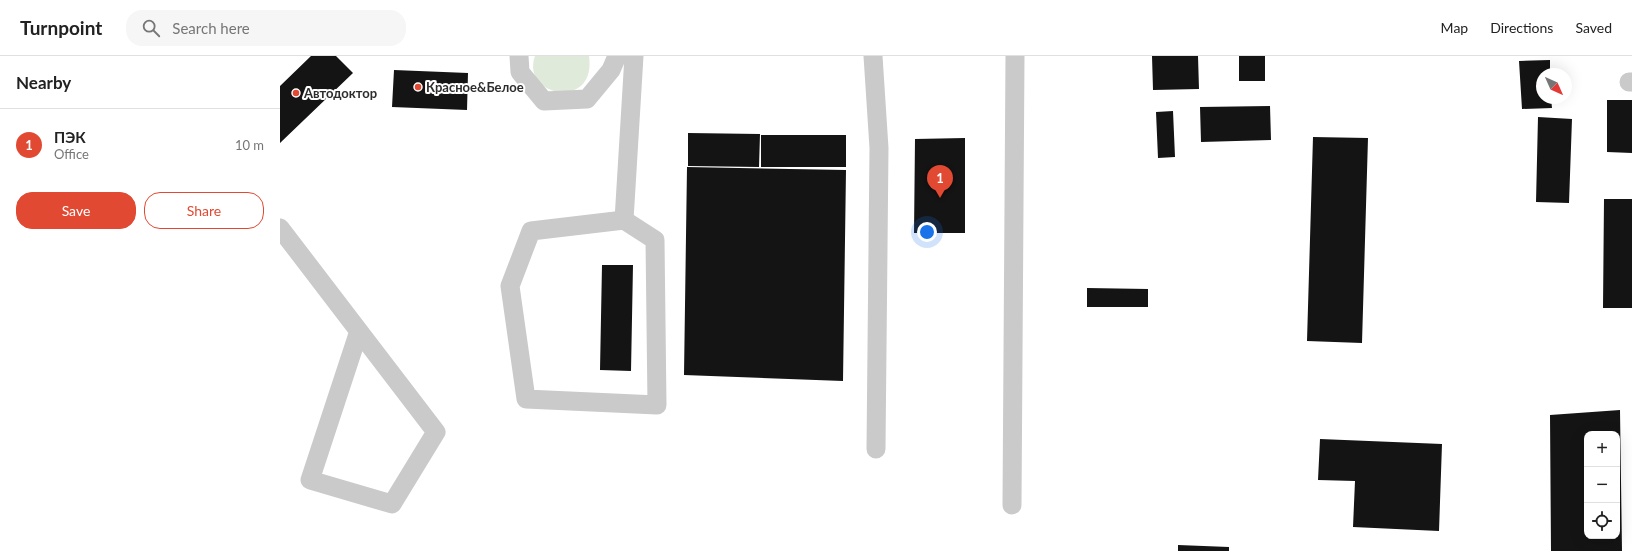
<!DOCTYPE html>
<html lang="en">
<head>
<meta charset="utf-8">
<style>
	:root { --surface:#fff; --page:#f6f6f6; --text:#222; --muted:#767676; --line:#e0e0e0; --accent:#e14932 }
	body { margin:0; font-family:Lato,sans-serif; background:var(--page); color:var(--text) }
	.controls { position:absolute; right:12px; bottom:12px; display:grid; overflow:hidden; border-radius:8px; box-shadow:0 4px 16px #0002 }
	.controls button { width:36px; height:36px; display:grid; place-items:center; padding:0; border:0; border-bottom:1px solid var(--line); background:var(--surface); color:var(--text); font:20px sans-serif }
	.compass { position:absolute; left:1256px; top:12px; width:36px; height:36px; border-radius:50%; background:var(--surface); box-shadow:0 4px 16px #0002; rotate:135deg }
	.you { position:absolute; left:647px; top:176px; width:14px; height:14px; margin:-10px; border:3px solid #fff; border-radius:50%; background:#1a73e8; box-shadow:0 0 0 6px #1a73e833 }
	.badge { display:grid; place-items:center; width:26px; height:26px; border-radius:50%; background:var(--accent); color:#fff; font-size:13px; font-weight:700 }
	.pin { position:absolute; translate:-50% -33px; filter:drop-shadow(0 1px 2px #0008) }
	.pin::after { content:''; position:absolute; top:21px; width:14px; height:12px; background:inherit; clip-path:polygon(0 0,100% 0,50% 100%) }
	.list { margin:0; padding:0; list-style:none }
	h2 { display:flex; justify-content:space-between; align-items:center; height:52px; margin:0; padding:0 16px; font-size:17px }
	h2 small { font-size:13px; font-weight:400; color:var(--muted) }
	.list li { display:grid; grid-template-columns:26px 1fr auto; gap:12px; align-items:center; box-sizing:border-box; height:72px; padding:0 16px; border-top:1px solid var(--line) }
	.list b { display:block; font-size:15px; white-space:nowrap }
	.list p { margin:0; font-size:13px; white-space:nowrap; color:var(--muted) }
	.list em { font-size:13px; font-style:normal; color:var(--muted) }
	.actions { display:flex; gap:8px; padding:12px 16px }
	.actions a { flex:1; padding:9px 0; border:1px solid var(--accent); border-radius:16px; text-align:center; font-size:14px; color:var(--accent) }
	.actions .main { background:var(--accent); color:#fff }
	.icon { flex:none; width:22px; height:22px; fill:none; stroke:currentColor; stroke-width:2; stroke-linecap:round; stroke-linejoin:round }
	.map { position:relative; flex:none; width:1352px; height:495px; overflow:hidden }
	header { display:flex; align-items:center; gap:24px; box-sizing:border-box; height:56px; padding:0 20px; background:var(--surface); border-bottom:1px solid var(--line) }
	header strong { font-size:19px }
	nav { display:flex; gap:22px; margin-inline-start:auto; font-size:14px }
	.search { width:280px; height:36px; background:var(--page); display:flex; align-items:center; gap:10px; box-sizing:border-box; padding:0 14px; border-radius:16px; color:var(--muted); font-size:15px }
	main { display:flex }
	aside { flex:1; background:var(--surface) }
	.map>svg:first-child { display:block }
	.green { fill:#e0eada }
	.building { fill:#141414; fill-rule:evenodd }
	.lines { fill:none; stroke-linecap:round; stroke-linejoin:round }
	.minor { stroke:#cacaca; stroke-width:19 }
	.poi-dot { fill:#e14932; stroke:#fff; stroke-width:1.5 }
	.labels { text-anchor:middle; dominant-baseline:central; stroke-width:4; stroke-linejoin:round; paint-order:stroke }
	.poi-label { font-size:13px; font-weight:bold; fill:#2d2d2d; stroke:#fff; text-anchor:start }
</style>
</head>
<body>
<header>
<strong>Turnpoint</strong>
<div class="search"><svg class="icon" aria-label="search" viewBox="0 0 24 24"><circle cx="10" cy="10" r="6"/><path d="M15 15l6 6"/></svg>Search here</div>
<nav><a>Map</a><a>Directions</a><a>Saved</a></nav>
</header>
<main>
<aside>
<h2>Nearby<small></small></h2>
<ul class="list">
<li><span class="badge">1</span><div><b>ПЭК</b><p>Office</p></div><em>10 m</em></li>
</ul>
<div class="actions"><a class="main">Save</a><a>Share</a></div>
</aside>
<div class="map">
<svg width="1352" height="495" viewBox="0 0 1352 495">
	<rect width="100%" height="100%" fill="#fff"/>
	<path class="green" d="M255 0H309C317 55 240 41 255 0Z"/>
	<path class="building" d="M31 0H56L73 17 0 87V30Z
		M872 0H918L919 33 873 34Z
		M959 0H985V25H959Z
		M1270 4V18H1262V42H1271L1272 52 1242 53 1239 5Z
		M114 14 188 17 187 54 112 51Z
		M1327 44H1352V97L1327 96Z
		M990 50 991 84 921 86 920 51Z
		M893 55 895 101 878 102 876 56Z
		M1258 61 1292 63 1289 147 1256 146Z
		M408 77 480 78 479 111 408 110Z
		M481 79H566V111H481Z
		M1033 81 1088 82 1082 287 1027 285Z
		M685 82V177H634L635 83Z
		M407 111 566 114 563 325 404 319Z
		M1324 143H1352V252H1323Z
		M322 209H353L351 315 320 314Z
		M807 232 868 233V251H807Z
		M1340 354 1342 495H1271L1270 359ZM1307 378H1337V480H1307Z
		M1040 383 1162 388 1159 475 1073 471 1075 425 1038 424Z
		M898 489 949 491V495H898Z"/>
	<g class="lines">
		<path class="minor" d="M239 0 240 16 264 45 307 43 331 14 337 0
			M593 0 599 92 596 393
			M1349 26H1352
			M344 164 375 184 377 349 246 343 230 230 251 175Z
			M344 164 354 0
			M0 172 156 376 112 448 30 424 79 275
			M732 449 735 0"/>
	</g>
	<g class="poi-dot">
		<circle cx="138" cy="31" r="4"/>
		<circle cx="16" cy="37" r="4"/>
	</g>
	<g class="labels">
		<g class="poi-label">
			<text x="146" y="31">Красное&amp;Белое</text>
			<text x="24" y="37">Автодоктор</text>
		</g>
	</g>
</svg>
<div class="controls">
<button>+</button>
<button>−</button>
<button><svg class="icon" aria-label="locate" viewBox="0 0 24 24"><circle cx="12" cy="12" r="6"/><path d="M12 2v4M12 18v4M2 12h4M18 12h4"/></svg></button>
</div>
<svg class="compass" viewBox="-18 -18 36 36"><path d="M0-13l5 13h-10z" fill="#e53935"/><path d="M0 13l5-13h-10z" fill="#767676"/></svg>
<div class="you"></div>
<div class="pin badge" style="left:660px;top:142px">1</div>
</div>
</main>
</body>
</html>
